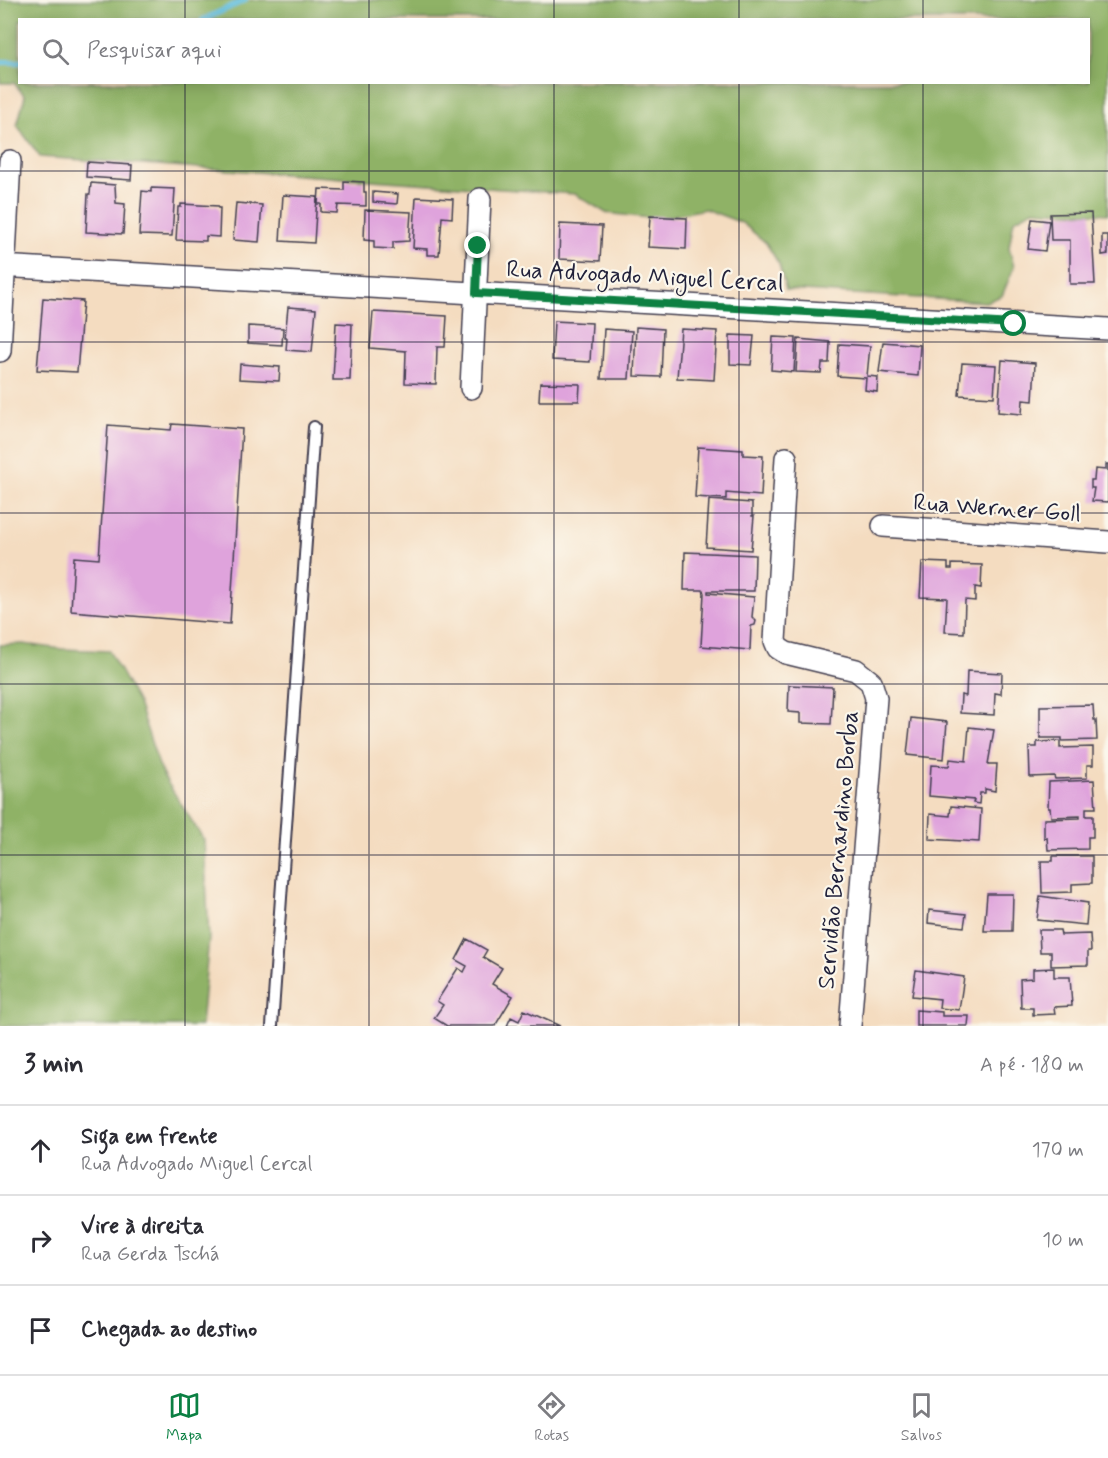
<!DOCTYPE html>
<html lang="pt">
<head>
<meta charset="utf-8">
<style>
	:root { --surface:#fff; --page:#f2f2f3; --text:#2b2b33; --muted:#7c7c81; --line:#e1e1e2; --accent:#0b8043 }
	body { margin:0; font-family:Mynerve,sans-serif; background:var(--page); color:var(--text) }
	.stop { position:absolute; width:18px; height:18px; margin:-14px; border:4px solid #0b8043; border-radius:50%; background:#fff }
	.stop.end { background:#0b8043; border-color:#fff; box-shadow:0 2px 6px #0008 }
	.list { margin:0; padding:0; list-style:none }
	h2 { display:flex; justify-content:space-between; align-items:center; height:78px; margin:0; padding:0 24px; font-size:26px }
	h2 small { font-size:20px; font-weight:400; color:var(--muted) }
	.list li { display:grid; grid-template-columns:39px 1fr auto; gap:18px; align-items:center; box-sizing:border-box; height:90px; padding:0 24px; border-top:2px solid var(--line) }
	.list b { display:block; font-size:22px; white-space:nowrap }
	.list p { margin:0; font-size:20px; white-space:nowrap; color:var(--muted) }
	.list em { font-size:20px; font-style:normal; color:var(--muted) }
	.icon { flex:none; width:33px; height:33px; fill:none; stroke:currentColor; stroke-width:2; stroke-linecap:round; stroke-linejoin:round }
	.map { position:relative; flex:none; width:1108px; height:1026px; overflow:hidden }
	.search { position:absolute; background:var(--surface); box-shadow:0 3px 15px #0003; left:18px; right:18px; top:18px; height:66px; display:flex; align-items:center; gap:15px; box-sizing:border-box; padding:0 21px; border-radius:0px; color:var(--muted); font-size:22px }
	.sheet { height:348px; background:var(--surface) }
	nav { display:flex; justify-content:space-around; align-items:center; box-sizing:border-box; height:84px; border-top:2px solid var(--line); background:var(--surface); font-size:16px; color:var(--muted) }
	nav a { display:grid; justify-items:center; gap:3px }
	nav .on { color:var(--accent) }
	.map>svg:first-child { display:block }
	.forest { fill:#8fb266; stroke:#586a50; stroke-width:1.5; fill-rule:evenodd }
	.lines { fill:none; stroke-linecap:round; stroke-linejoin:round }
	.stream { stroke:#5fbddd; stroke-width:6 }
	.building { fill:#dfa3dc }
	.lane-casing { stroke:#423e4f; stroke-width:14 }
	.street-casing { stroke:#423e4f; stroke-width:24 }
	.lane { stroke:#fff; stroke-width:10 }
	.street { stroke:#fff; stroke-width:21 }
	.route { stroke:#0b8043; stroke-width:8 }
	.grid { fill:none; stroke:#22223b; stroke-width:1.5; stroke-opacity:0.55 }
	.labels { text-anchor:middle; dominant-baseline:central; stroke-width:4.5; stroke-linejoin:round; paint-order:stroke }
	.street-label { font-size:24px; fill:#22223b; stroke:#fbf7ec }
</style>
</head>
<body>
<div class="map">
<svg width="1108" height="1026" viewBox="0 0 1108 1026">
	<rect width="100%" height="100%" fill="#fbf7ec"/>
	<filter id="ink" filterUnits="userSpaceOnUse"><feTurbulence type="fractalNoise" baseFrequency=".0167" numOctaves="2"/><feDisplacementMap in="SourceGraphic" scale="12" xChannelSelector="R" yChannelSelector="G"/><feConvolveMatrix kernelMatrix="1 2 1 2 8 2 1 2 1" color-interpolation-filters="sRGB"/></filter>
	<filter id="wash" filterUnits="userSpaceOnUse"><feTurbulence type="fractalNoise" baseFrequency=".008" numOctaves="4" result="noise"/><feDisplacementMap in="SourceGraphic" scale="24" xChannelSelector="R" yChannelSelector="G"/><feGaussianBlur stdDeviation="1.35" result="paint"/><feColorMatrix in="noise" values="0 0 0 0 0 0 0 0 0 0 0 0 0 0 0 0 0 1.4 0 .05"/><feComposite in="paint" operator="in"/></filter>
	<g filter="url(#wash)">
		<rect width="100%" height="100%" fill="#f4dcc0"/>
		<path class="forest" d="M0 0H1108V214L1033 210 1014 220 1009 247 1014 267 1002 296 986 302 786 290 779 264 766 243 742 223 705 209 657 219 606 213 575 194 40 157 17 125 25 96 14 83H0ZM20 20H1088V82H20Z
			M23 644 62 649 109 651 138 703 162 774 204 840 209 938 201 1026H0V645Z"/>
		<g class="lines">
			<path class="stream" d="M203 20 245 0
				M0 62H20"/>
		</g>
		<g id="blocks">
			<path class="building" d="M87 162 132 165 131 180 86 177Z
				M344 181 364 182V192H366V206L338 205 337 213 321 212V204H318L319 189 344 190Z
				M91 183 115 185 116 203 125 204 123 234 86 232 88 194H90Z
				M151 188 175 189 172 236 139 235 142 191 151 192Z
				M373 192 398 194 397 204 373 202Z
				M283 195 317 197 314 243 280 241Z
				M416 197 453 199 452 218 442 217 439 255H427V249L413 248Z
				M236 203 262 205 259 242 233 240Z
				M181 204 218 206V208H220L219 237 206 236V241L176 240 178 207H181Z
				M365 210 411 212 409 241 393 242V249L374 248V241L364 240Z
				M1091 213 1095 284H1070V240H1051L1050 214Z
				M650 216 687 218 686 249 648 247Z
				M1032 219 1049 221 1045 251 1028 249Z
				M560 224 602 226 600 261 559 259Z
				M1102 235H1108V254L1102 255Z
				M43 298 83 301 77 372 37 370Z
				M288 307 316 309 312 352 286 350 287 338H285Z
				M373 312 447 316 445 347H437L436 384 405 383 406 351 370 348Z
				M554 321 592 323 590 362 552 360Z
				M336 323 352 324 350 380H333Z
				M248 326 283 328 282 345 248 343Z
				M636 327 663 329 661 377 634 376Z
				M604 329 632 331 629 379H601Z
				M681 329 717 331 714 380 677 378Z
				M730 335 754 336 751 365 730 364Z
				M773 337 796 338 794 372 771 370Z
				M798 339 830 342 829 363H822L821 373 796 372Z
				M883 342 920 345 918 376 879 372Z
				M839 344 870 346 867 376 878 377 877 392 865 390 866 378 837 376Z
				M1002 360 1035 363 1033 401 1023 400 1022 414 998 412Z
				M962 363 996 365 994 397 959 395Z
				M240 364 280 367 279 381 239 379Z
				M540 383 580 384 579 401H539Z
				M172 424 242 429 230 624 71 611 74 557 99 559 108 425 171 430Z
				M698 447 743 450V455L763 456 761 496 726 493V499L695 497Z
				M1106 464H1108V502L1092 501 1094 488H1091V480H1094L1095 469 1106 470Z
				M709 500 752 503V516H754L751 550 706 547Z
				M685 552 755 555 754 591H708V593L754 597 752 617 756 621 755 625 751 626 750 650 701 646 704 593 703 590H684Z
				M922 562 948 563V569H952V564L982 565 981 588 975 587V601L965 600 964 633 945 632 947 598 920 597Z
				M967 671 1002 673 1001 694 995 693 994 715 960 713 961 695 966 696Z
				M789 685 833 687 831 724 800 723V713L788 712Z
				M1093 705 1094 720H1096L1097 740 1062 741V738H1040V706Z
				M911 718 947 722 944 759 907 755Z
				M969 727 994 730 988 764H997L995 791 985 789V793H980L979 804 973 803 974 800 929 796 931 765 949 766 950 759 966 761Z
				M1060 741V748L1093 747V765H1087V778L1055 779 1054 776 1030 777 1029 747H1037V742Z
				M1094 780 1096 808H1086V816H1093V837H1088V849L1048 850 1047 837 1044 838V819L1080 818V816L1051 817 1050 808H1048L1049 782Z
				M951 806 981 809 979 842 929 839 930 814 950 816Z
				M1053 856H1092V883L1072 884V892L1042 893 1041 861H1053Z
				M987 894H1013L1012 931H984Z
				M1040 896 1088 903 1086 925 1037 920Z
				M929 910 966 914 964 927 928 923Z
				M1039 930H1060L1061 935 1090 934 1091 951H1088V965L1051 966V952H1040Z
				M467 939 487 950 483 957 502 968 492 984 513 996 495 1026H447L434 1018 443 1005 437 1001 458 968 464 972 467 966 456 960Z
				M1054 968V977H1070L1072 1006 1054 1007 1055 1014 1033 1015V1008H1021L1020 979 1033 978V969Z
				M916 970 964 977 959 1010 939 1008 940 999 912 996Z
				M524 1010 560 1026H507L511 1017 519 1021Z
				M916 1010 942 1012V1016H969L968 1026H916Z"/>
		</g>
	</g>
	<g filter="url(#ink)">
		<use href="#blocks" fill-opacity="0" stroke="#423e4f" stroke-width="1.5"/>
		<g class="lines">
			<defs>
				<path id="lane" d="M272 1026 314 427"/>
				<path id="street" d="M0 266 1108 329
					M0 351 10 161
					M471 388 480 199
					M786 458 775 641 778 648 786 653 856 670 871 682 876 698 850 1026
					M883 526 1108 542"/>
			</defs>
			<use href="#lane" class="lane-casing"/>
			<use href="#street" class="street-casing"/>
			<use href="#lane" class="lane"/>
			<use href="#street" class="street"/>
		</g>
	</g>
	<g class="lines" filter="url(#ink)">
		<path class="route" d="M478 246 476 293 1014 324"/>
	</g>
	<path class="grid" d="M185 0V20M369 0V20M554 0V20M739 0V20M923 0V20M185 82V1026M369 82V1026M554 82V1026M739 82V1026M923 82V1026M0 171H1108M0 342H1108M0 513H1108M0 684H1108M0 855H1108"/>
	<g class="labels">
		<g class="street-label">
			<text transform="translate(645 277) rotate(3)">Rua Advogado Miguel Cercal</text>
			<text transform="translate(997 509) rotate(4)">Rua Werner Goll</text>
			<text transform="translate(839 850) rotate(-85)">Servidão Bernardino Borba</text>
		</g>
	</g>
</svg>
<div class="stop" style="left:1014px;top:324px"></div>
<div class="stop end" style="left:478px;top:246px"></div>
<div class="search"><svg class="icon" aria-label="search" viewBox="0 0 24 24"><circle cx="10" cy="10" r="6"/><path d="M15 15l6 6"/></svg>Pesquisar aqui</div>
</div>
<section class="sheet">
<h2>3 min<small>A pé · 180 m</small></h2>
<ul class="list">
<li><svg class="icon" aria-label="ahead" viewBox="0 0 24 24"><path d="M12 20V5M6 11l6-6 6 6"/></svg><div><b>Siga em frente</b><p>Rua Advogado Miguel Cercal</p></div><em>170 m</em></li>
<li><svg class="icon" aria-label="right" viewBox="0 0 24 24"><path d="M7 20v-9h11M14 6l5 5-5 5"/></svg><div><b>Vire à direita</b><p>Rua Gerda Tschá</p></div><em>10 m</em></li>
<li><svg class="icon" aria-label="arrive" viewBox="0 0 24 24"><path d="M6 21V4h12l-3 4 3 4H6"/></svg><div><b>Chegada ao destino</b></div></li>
</ul>
</section>
<nav>
<a class="on"><svg class="icon" aria-label="map" viewBox="0 0 24 24"><path d="M3 6l6-2 6 2 6-2v14l-6 2-6-2-6 2zM9 4v14M15 6v14"/></svg>Mapa</a>
<a><svg class="icon" aria-label="directions" viewBox="0 0 24 24"><path d="M12 3l9 9-9 9-9-9zM9 14v-3h6M13 9l2 2-2 2"/></svg>Rotas</a>
<a><svg class="icon" aria-label="saved" viewBox="0 0 24 24"><path d="M7 4h10v16l-5-4-5 4z"/></svg>Salvos</a>
</nav>
</body>
</html>
